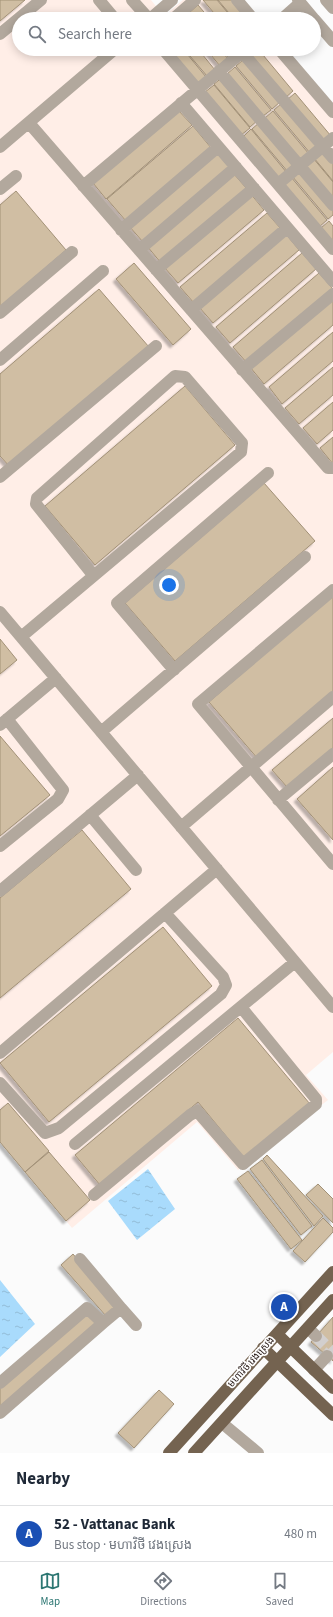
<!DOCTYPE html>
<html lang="en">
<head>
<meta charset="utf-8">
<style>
	:root { --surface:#fff; --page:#f6f6f7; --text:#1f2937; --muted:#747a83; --line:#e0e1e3; --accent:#2c7672 }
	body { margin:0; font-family:"Source Sans 3","Noto Sans Khmer",sans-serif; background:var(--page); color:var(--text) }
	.you { position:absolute; left:169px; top:585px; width:14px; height:14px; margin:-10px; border:3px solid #fff; border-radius:50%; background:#1a73e8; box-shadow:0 0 0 6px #1a73e833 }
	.badge { display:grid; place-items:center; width:26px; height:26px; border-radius:50%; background:var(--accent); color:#fff; font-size:13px; font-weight:700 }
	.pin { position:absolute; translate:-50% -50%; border:2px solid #fff; box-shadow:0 1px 4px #0006 }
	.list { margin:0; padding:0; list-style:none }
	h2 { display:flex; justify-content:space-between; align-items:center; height:52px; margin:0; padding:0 16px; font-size:17px }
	h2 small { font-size:13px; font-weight:400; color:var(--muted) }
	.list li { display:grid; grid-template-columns:26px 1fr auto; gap:12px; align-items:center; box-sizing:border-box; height:56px; padding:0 16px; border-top:1px solid var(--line) }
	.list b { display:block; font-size:15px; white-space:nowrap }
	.list p { margin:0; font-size:13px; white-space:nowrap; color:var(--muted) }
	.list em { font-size:13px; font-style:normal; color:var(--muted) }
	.icon { flex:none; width:22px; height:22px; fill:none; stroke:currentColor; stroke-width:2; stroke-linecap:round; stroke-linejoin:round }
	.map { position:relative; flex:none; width:333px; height:1453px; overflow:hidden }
	.search { position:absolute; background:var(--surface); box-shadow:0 2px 10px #0003; left:12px; right:12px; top:12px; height:44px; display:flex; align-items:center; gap:10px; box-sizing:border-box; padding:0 14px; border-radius:22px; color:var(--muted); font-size:15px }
	.sheet { height:108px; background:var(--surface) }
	nav { display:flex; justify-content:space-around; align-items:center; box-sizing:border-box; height:56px; border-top:1px solid var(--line); background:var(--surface); font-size:11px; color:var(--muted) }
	nav a { display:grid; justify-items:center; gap:2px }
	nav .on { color:var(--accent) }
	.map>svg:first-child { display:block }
	.built { fill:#ffeee7 }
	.water { fill:url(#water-ripples) }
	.building { fill:#d0bea3; stroke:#a29177; filter:url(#shadow) }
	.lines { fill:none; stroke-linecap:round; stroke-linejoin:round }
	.minor-tunnel { stroke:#d2cfce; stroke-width:12; stroke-dasharray:12 6; stroke-linecap:butt }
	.minor { stroke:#b2a89d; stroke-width:12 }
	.major { stroke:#746350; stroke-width:12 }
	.labels { text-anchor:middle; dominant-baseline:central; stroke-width:3.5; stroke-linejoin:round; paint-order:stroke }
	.street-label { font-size:10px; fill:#2c1f1b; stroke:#fff }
</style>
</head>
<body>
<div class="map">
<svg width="333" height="1453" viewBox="0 0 333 1453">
	<defs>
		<pattern id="water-ripples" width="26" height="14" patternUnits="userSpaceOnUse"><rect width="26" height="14" fill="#a9dbfc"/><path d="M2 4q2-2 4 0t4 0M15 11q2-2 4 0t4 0" fill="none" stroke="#92bcd7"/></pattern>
		<filter id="shadow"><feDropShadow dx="-3" dy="3" stdDeviation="1" flood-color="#0004"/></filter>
	</defs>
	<rect width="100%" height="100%" fill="#fbfbfb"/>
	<path class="built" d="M0 0H151L164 16 183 0H236L252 19H19V49H277L333 115V1052L306 1075 328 1100 238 1170 197 1122 72 1228 0 1141Z"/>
	<path class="water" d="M148 1169 175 1209 137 1240 108 1201Z
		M0 1280 35 1324 0 1357Z"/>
	<path class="building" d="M0 0H25L0 21Z
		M203 0H217L233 19H219Z
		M218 0H232L248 19H234Z
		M198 5 210 19H196L190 12Z
		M189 12 195 19H181Z
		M169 49H183L206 77 198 84Z
		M184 49H198L215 70 207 76Z
		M206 49H220L228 59 220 66Z
		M221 49H235L237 51 229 58Z
		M256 49H258L293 91 285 98 249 55Z
		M244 59 280 102 272 109 236 66Z
		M235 67 271 110 263 116 227 74Z
		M223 77 258 120 250 127 214 84Z
		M214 85 250 128 241 135 205 92Z
		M295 93 331 136 323 143 287 100Z
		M282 103 318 146 310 153 274 110Z
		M178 110 192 125 106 199 93 183Z
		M273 111 309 154 301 161 265 118Z
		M260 122 296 165 288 172 252 129Z
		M193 126 212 149 126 221 107 199Z
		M251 129 287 173 279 179 243 137Z
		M322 151 333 164V181L314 158Z
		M216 152 230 168 143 242 129 226Z
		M313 158 333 182V199L305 165Z
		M300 169 333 209V215L328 219 292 176Z
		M233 173 247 189 161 263 147 246Z
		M291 177 327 220 319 227 283 184Z
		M16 191 66 250 0 307V205Z
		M250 193 264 210 178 283 164 267Z
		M267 213 281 229 194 303 180 287Z
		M329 221 333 226V243L321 228Z
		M285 233 299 250 213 323 199 307Z
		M302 253 316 269 230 343 216 327Z
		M134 263 191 329 173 345 116 279Z
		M319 273 333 289 247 363 233 347Z
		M99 289 149 347 10 467 0 456V374Z
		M333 297V325L264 384 250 367Z
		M333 332V361L282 404 269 387Z
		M333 367V395L299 424 285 408Z
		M185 386 235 445 95 565 45 506Z
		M333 402V430L317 444 303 428Z
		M333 437V464L320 448Z
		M264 483 315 541 175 661 125 603Z
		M333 595V695L258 759 209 702Z
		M0 639 17 660 0 674Z
		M333 718V748L287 787 272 770Z
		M0 736 50 795 0 836Z
		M333 767V840L297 799Z
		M82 830 131 889 0 998V898Z
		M163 927 212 986 49 1122 0 1063Z
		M238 1018 310 1104 245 1159 198 1102 100 1185 75 1155Z
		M8 1103 49 1151 25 1172 0 1142V1110Z
		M49 1152 90 1200 66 1221 25 1172Z
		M267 1155 323 1216 314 1226 263 1159Z
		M262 1160 312 1226 301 1235 250 1169Z
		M248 1171 302 1240 291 1249 237 1179Z
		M318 1184 333 1199V1223L306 1195Z
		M323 1218 333 1228V1232L305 1262 293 1251Z
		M73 1254 117 1306 106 1316 61 1265Z
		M87 1312 98 1324 0 1407V1386Z
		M333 1317V1361L311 1342Z
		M159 1390 174 1404 134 1448 118 1433Z"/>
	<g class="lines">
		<path class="minor-tunnel" d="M316 1336 331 1351 327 1356"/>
		<path class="minor" d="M99 0 115 19
			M132 0 149 19
			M237 0 253 19
			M298 0 314 19
			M326 0 333 8
			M150 19 172 0
			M173 19 195 0
			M282 19 300 3
			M314 19 333 41
			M0 34 41 0
			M163 49 333 249
			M279 49 333 112
			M242 52 333 158
			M219 71 333 205
			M181 103 333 281
			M29 123 328 468H333
			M0 147 115 49
			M278 184 333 138
			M83 186 246 49
			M0 189 16 176
			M121 230 218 147
			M139 250 236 167
			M156 270 254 188
			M191 310 287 228
			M0 313 72 252
			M0 360 103 271
			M242 370 333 294
			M0 477 156 346
			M333 590 198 704 333 864
			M0 612 333 1007
			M21 637 241 452 242 443 185 377 175 376 37 498 36 504 93 575
			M174 670 117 603 268 473
			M0 725 56 678
			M101 732 305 557
			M278 800 333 754
			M90 815 136 870
			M181 827 333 697
			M0 846 58 799 63 790 7 719
			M0 891 138 775
			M0 1053 217 869
			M0 1083 45 1133 59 1128 221 994 226 985 223 977 165 913
			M75 1144 295 962
			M94 1195 190 1115 197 1111 243 1164 316 1104V1099L241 1007
			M80 1259 121 1308
			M308 1328 316 1336
			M314 1370 327 1356
			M0 1383 87 1308 103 1323 121 1308 136 1325
			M0 1413 103 1323
			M222 1423 258 1453"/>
		<path class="major" d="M277 1334 333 1388
			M263 1348 333 1415
			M169 1453 333 1272
			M194 1453 333 1300"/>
	</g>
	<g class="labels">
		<g class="street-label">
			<text transform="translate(251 1362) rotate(-48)">មហាវិថី វេងស្រេង</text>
		</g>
	</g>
</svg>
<div class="you"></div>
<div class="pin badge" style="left:284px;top:1307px;background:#1a4fb4">A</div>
<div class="search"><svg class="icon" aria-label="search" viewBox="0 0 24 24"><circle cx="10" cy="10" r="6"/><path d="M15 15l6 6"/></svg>Search here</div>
</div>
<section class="sheet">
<h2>Nearby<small></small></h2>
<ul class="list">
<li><span class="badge" style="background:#1a4fb4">A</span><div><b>52 - Vattanac Bank</b><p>Bus stop · មហាវិថី វេងស្រេង</p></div><em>480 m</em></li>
</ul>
</section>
<nav>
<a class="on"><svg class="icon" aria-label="map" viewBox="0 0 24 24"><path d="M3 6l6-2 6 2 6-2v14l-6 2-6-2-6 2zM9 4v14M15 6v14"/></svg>Map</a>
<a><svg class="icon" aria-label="directions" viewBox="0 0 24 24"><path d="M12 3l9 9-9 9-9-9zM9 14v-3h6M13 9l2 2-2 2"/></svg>Directions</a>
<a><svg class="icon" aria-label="saved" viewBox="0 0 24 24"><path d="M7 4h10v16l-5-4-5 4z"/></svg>Saved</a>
</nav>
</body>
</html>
